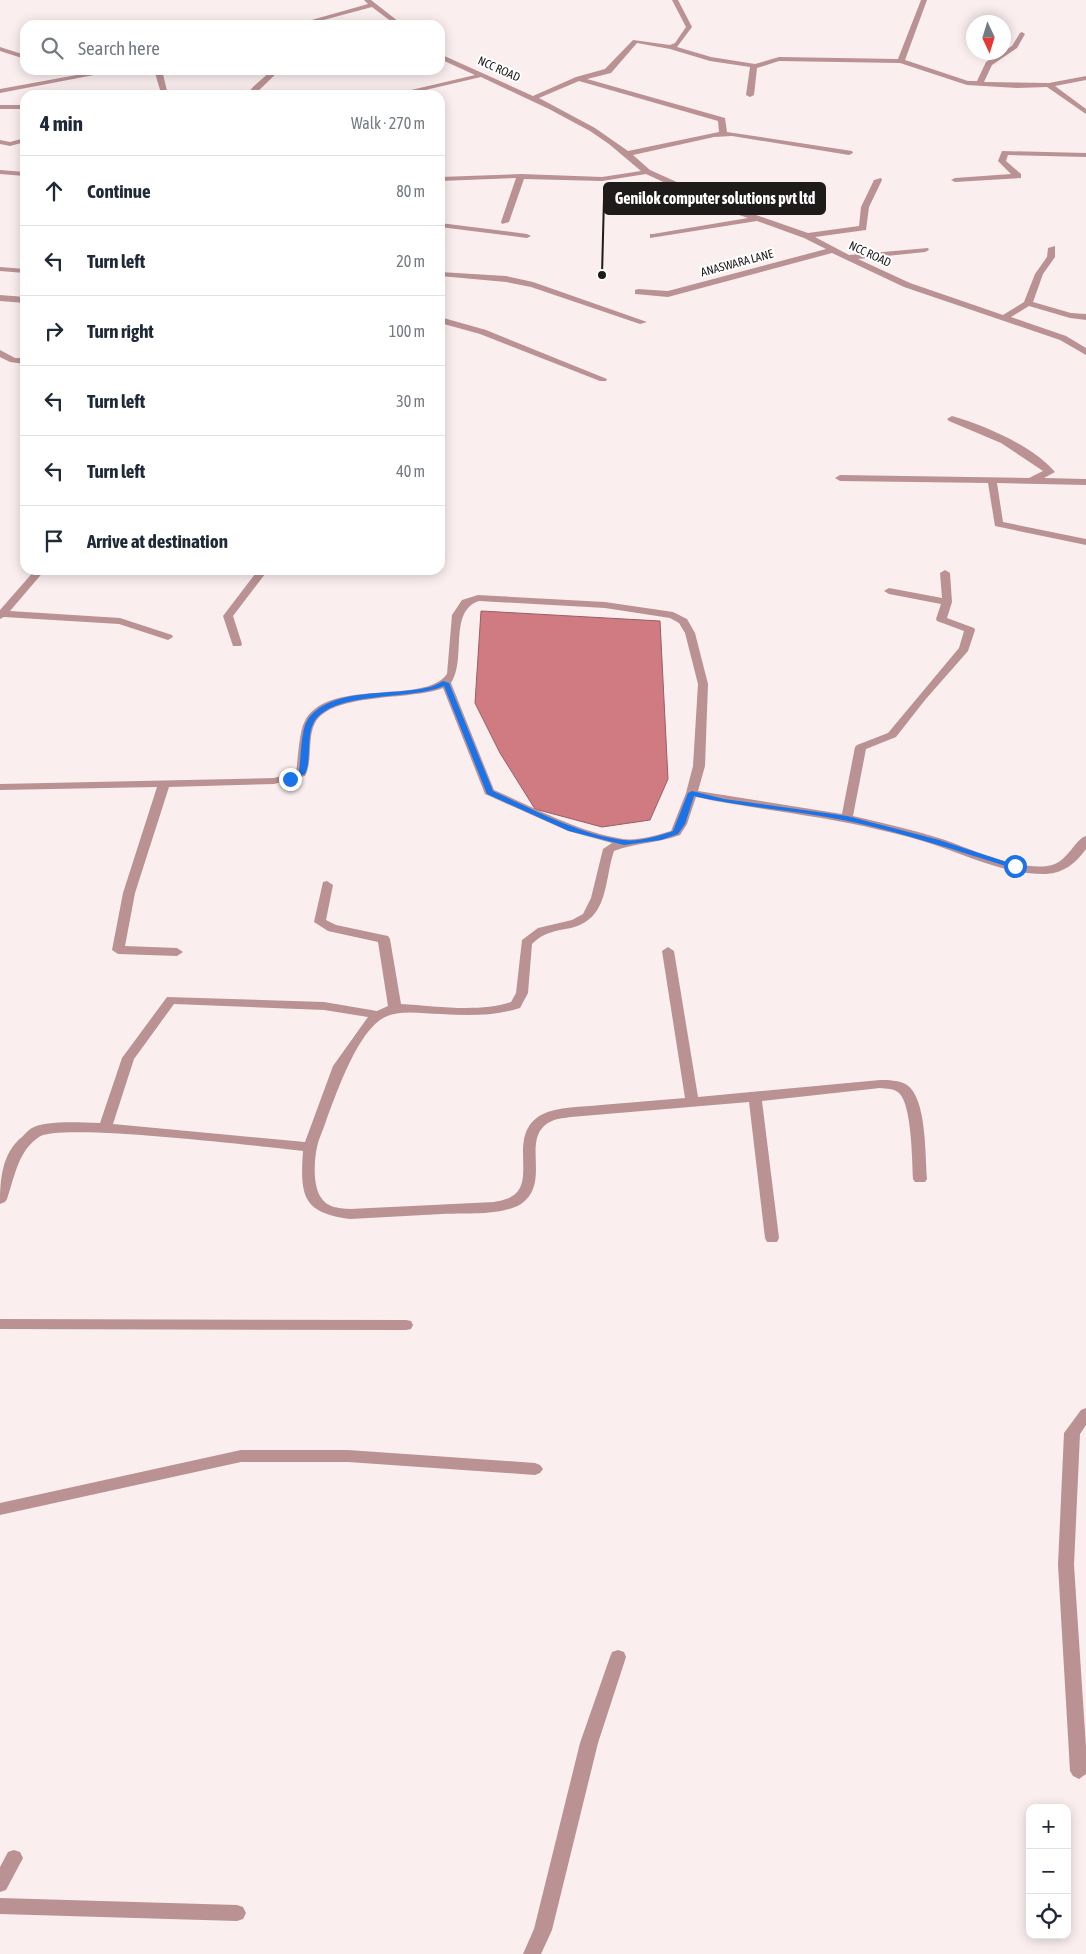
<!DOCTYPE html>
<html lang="en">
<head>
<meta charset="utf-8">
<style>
	:root { --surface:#fff; --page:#f6f6f7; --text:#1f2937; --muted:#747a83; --line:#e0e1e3 }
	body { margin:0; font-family:"Asap Condensed",sans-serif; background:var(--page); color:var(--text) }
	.controls { position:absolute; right:15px; bottom:15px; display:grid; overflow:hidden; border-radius:10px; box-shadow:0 2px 12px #0003 }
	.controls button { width:45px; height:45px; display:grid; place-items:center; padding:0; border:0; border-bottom:1px solid var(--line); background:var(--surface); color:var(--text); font:25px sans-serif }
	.compass { position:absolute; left:966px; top:15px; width:45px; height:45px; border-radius:50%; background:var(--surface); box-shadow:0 2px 12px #0003; rotate:176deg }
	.stop { position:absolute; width:15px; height:15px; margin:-11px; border:4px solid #1a73e8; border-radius:50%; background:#fff }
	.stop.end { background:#1a73e8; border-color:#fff; box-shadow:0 1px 5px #0008 }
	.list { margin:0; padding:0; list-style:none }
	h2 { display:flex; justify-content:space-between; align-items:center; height:65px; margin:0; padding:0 20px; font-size:21px }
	h2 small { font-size:16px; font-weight:400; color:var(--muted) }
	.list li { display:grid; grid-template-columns:32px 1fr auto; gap:15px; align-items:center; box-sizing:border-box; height:70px; padding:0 20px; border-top:1px solid var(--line) }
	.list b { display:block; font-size:19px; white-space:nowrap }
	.list em { font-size:16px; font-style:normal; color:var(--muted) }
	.icon { flex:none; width:28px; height:28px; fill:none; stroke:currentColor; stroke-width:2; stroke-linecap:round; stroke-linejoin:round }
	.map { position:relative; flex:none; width:1086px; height:1954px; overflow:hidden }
	.search { position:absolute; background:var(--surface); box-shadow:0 2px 12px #0003; left:20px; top:20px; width:425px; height:55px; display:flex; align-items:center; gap:12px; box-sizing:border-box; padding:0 18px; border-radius:15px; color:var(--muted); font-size:19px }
	.panel { position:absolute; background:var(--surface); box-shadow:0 2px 12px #0003; left:20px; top:90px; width:425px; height:485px; border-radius:15px }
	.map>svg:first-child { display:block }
	.water { fill:#d07a81; stroke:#9b5e62 }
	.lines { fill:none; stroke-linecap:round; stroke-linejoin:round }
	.service { fill:#ba9294; fill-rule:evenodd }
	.minor { fill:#ba9294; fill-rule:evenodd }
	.route { fill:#1a73e8 }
	.labels { text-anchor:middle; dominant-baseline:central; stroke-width:4; stroke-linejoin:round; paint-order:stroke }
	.far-street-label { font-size:12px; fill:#1f1b1b; stroke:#fff }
	.leader { fill:none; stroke:#1f1b1b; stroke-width:2 }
	.callout-dot { fill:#1f1b1b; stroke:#fff; stroke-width:2 }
	.callout { fill:#1f1b1b; stroke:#1f1b1b; stroke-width:2 }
	.callout-label { font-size:16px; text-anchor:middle; font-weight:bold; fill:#fff }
</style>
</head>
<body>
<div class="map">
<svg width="1086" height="1954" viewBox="0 0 1086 1954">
	<rect width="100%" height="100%" fill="#faeeef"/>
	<path class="water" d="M481 611 660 621 668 779 650 820 602 827 535 809 500 753 475 703Z"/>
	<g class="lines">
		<path class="service" d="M440 223 527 234 531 236 527 238 440 227Z
			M0 295 25 297V303L0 301Z"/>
		<path class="minor" d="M364 0H371L403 25H396L372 7 305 25H294L368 4Z
			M672 0H678L692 27 677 47 711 57 755 64 779 57 898 59 921 0H927L905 60 968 81H977L986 62 1012 46 1020 33 1022 32 1025 34 1017 48 992 65 984 82 1049 83 1086 76V80L1055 86 1086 109V114L1047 87 1017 88 967 85 900 63 779 61 757 68 754 95 750 97 746 95 750 67 710 61 670 49 637 43 611 73 587 79 725 118 727 132 852 151 853 153 849 155 732 136 714 137 633 155 650 170 730 206 808 233 859 226 861 207 874 180 881 178 882 180 869 207 866 230 815 237 849 255 928 248 929 250 925 252 858 259 910 283 1003 315 1024 302 1035 274 1047 257 1048 248 1055 246V257L1043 274 1033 302 1071 313 1086 314V320L1070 318 1029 306 1011 317 1066 336 1086 348V355L1060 340 904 287 832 253 668 297 635 294V290L638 289 668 291 826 249 804 238 757 221 650 238V234H653L748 218 724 210 646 174 602 181 524 179 509 222 502 224 501 222 516 178 440 181V177L521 174 602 177 641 171 609 144 590 131 549 109 481 77 404 95H390L475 75 440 59V54L533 96 576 77 605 69 633 40 670 45 675 43 686 27ZM579 81 718 121 719 132 628 151 595 128 539 98Z
			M0 47 25 55V59L0 51Z
			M104 70H120L0 93V89Z
			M154 70H162L168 95 161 93Z
			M272 70H280L254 95H246L253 87Z
			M0 105H25V109H0Z
			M25 138V142L10 146 0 144V140L10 142Z
			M1002 151 1086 153V157L1008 155 1006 161 1021 174V178L955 182 951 180 955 178 1011 174 998 161Z
			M0 170 25 172V176L0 174Z
			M0 267 25 269V273L0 271Z
			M440 272 506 276 533 282 647 322 640 324 531 287 506 282 440 276Z
			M440 317 486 330 607 379 606 381H600L480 334 440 323Z
			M0 350 15 358H25V364L10 362 0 357Z
			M952 416C984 425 1033 446 1055 472L1044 478 1086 479V485L997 483 1003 522 1086 539V545L995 526 988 483 840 481 835 478 840 475 1029 478 1043 471 1001 443 949 421 947 419Z
			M35 570H45L10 611 120 618 172 635 173 637 168 640 119 624 4 617 0 619V610Z
			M258 570H268L233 616 242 644 241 646H233L223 616Z
			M945 570 950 573 952 602 947 618 974 628 975 630 968 651 925 700 896 737 866 749 853 816C883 823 913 830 942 839 971 849 1023 873 1052 865 1068 861 1075 839 1086 836V849C1076 863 1064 873 1046 874 1008 875 970 857 935 845 917 839 899 834 880 830 820 815 757 810 696 797L687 824 680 835C658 843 635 843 614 851 604 881 609 919 571 928 555 931 544 932 532 944L528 993 520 1008C495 1016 468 1016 441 1014 423 1014 402 1009 385 1017 358 1030 337 1092 327 1118 324 1128 319 1138 317 1147 314 1161 313 1184 320 1196 327 1208 338 1208 350 1209L494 1202C499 1201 504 1200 509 1198 540 1184 505 1136 541 1115 558 1106 582 1107 601 1105 629 1103 657 1100 685 1098L662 951 668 947 674 951 698 1097 880 1080C888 1080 899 1080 907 1085 927 1099 925 1156 927 1179L925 1182H915L913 1179C912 1161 912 1105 899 1093 894 1088 886 1089 880 1088L762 1101 779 1238 777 1242H767L765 1238 749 1102 571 1117C565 1118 558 1118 552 1121 518 1136 553 1182 521 1204 502 1216 464 1213 442 1214 411 1216 381 1217 350 1219 302 1213 300 1195 303 1151 265 1147 60 1122 39 1137 18 1151 15 1176 7 1199L5 1202 0 1204C0 1179 2 1153 22 1137 26 1133 29 1129 34 1127 53 1120 80 1123 100 1123L122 1058 167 997 324 1002 377 1011 388 1006 378 942 328 931 314 922 323 882 327 881 333 885 326 920 336 925 388 936 390 939 401 1004C434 1006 480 1013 511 1002L516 993 522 940 538 928 572 920 583 914 591 898 603 849 612 843 568 831 485 794 443 688C410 701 332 692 315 723 307 737 313 762 305 776L274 784 169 787 135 893 125 946 177 948 183 952 177 956 118 954 112 950 123 893 157 787 0 790V784L274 778 296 772C298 760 299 733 304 723 325 676 425 706 447 674L452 615 462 600 478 595 605 602 673 612 687 619 695 633 708 684 705 766 698 791 842 814 855 747 857 745 888 733 959 648 964 631 937 621 936 619 941 604 889 594 884 591 889 588 942 598 940 573ZM479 601 605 608 670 618 679 623 685 633 698 684 693 766 686 793 671 831C658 835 637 841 623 839 578 832 535 808 494 790L451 683C467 659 448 611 479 601ZM174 1004 324 1010 368 1017 333 1066 305 1142 113 1124 134 1059Z
			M0 1319 406 1320 411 1321 413 1325 411 1329 406 1330 0 1329Z
			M1086 1408V1425L1080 1434 1074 1565 1086 1747V1774L1079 1779 1073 1776 1070 1771 1058 1565 1064 1433 1081 1410Z
			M241 1450H348L535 1463 540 1465 543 1469 540 1473 535 1475 348 1462H241L0 1515V1503Z
			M618 1650 624 1652 626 1657 598 1743 552 1930 541 1954H523L534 1929 580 1743 610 1657 612 1652Z
			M14 1850 20 1852 23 1858 6 1890 0 1892V1867L8 1852Z
			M0 1898 237 1905 243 1907 246 1913 243 1919 237 1921 0 1914Z"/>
	</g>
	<path class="route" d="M443 681 449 683 493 791C532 809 580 835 623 840 639 842 659 836 673 831L688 793 692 791 724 799 847 816 939 840 1019 866 1012 868C958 851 904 833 848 821 797 810 745 808 694 796L685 824 678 834 661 840 624 845 569 831 487 794 444 686C409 701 334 690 314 722 306 735 312 760 305 774L290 781 286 779 299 771C301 759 301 731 307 721 328 687 390 696 425 688 432 687 438 684 443 681Z"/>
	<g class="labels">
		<g class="far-street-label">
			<text transform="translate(499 69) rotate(24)">NCC ROAD</text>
			<text transform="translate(870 254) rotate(25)">NCC ROAD</text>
			<text transform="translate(737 263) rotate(-15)">ANASWARA LANE</text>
		</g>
	</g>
	<path class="leader" d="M602 275L604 198"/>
	<circle class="callout-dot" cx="602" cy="275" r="5"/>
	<rect class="callout" x="604" y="183" width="221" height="31" rx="5"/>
	<g class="callout-label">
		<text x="715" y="204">Genilok computer solutions pvt ltd</text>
	</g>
</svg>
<div class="controls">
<button>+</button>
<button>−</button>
<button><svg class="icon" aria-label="locate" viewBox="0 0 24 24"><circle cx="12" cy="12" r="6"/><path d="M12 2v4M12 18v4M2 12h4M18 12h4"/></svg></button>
</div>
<svg class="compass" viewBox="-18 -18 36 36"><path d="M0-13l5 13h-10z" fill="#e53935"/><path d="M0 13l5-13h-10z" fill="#747a83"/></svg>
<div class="stop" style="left:1015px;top:866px"></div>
<div class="stop end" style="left:290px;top:779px"></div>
<div class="search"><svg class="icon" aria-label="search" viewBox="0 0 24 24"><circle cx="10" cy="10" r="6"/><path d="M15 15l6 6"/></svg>Search here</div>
<section class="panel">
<h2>4 min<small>Walk · 270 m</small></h2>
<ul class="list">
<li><svg class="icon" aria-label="ahead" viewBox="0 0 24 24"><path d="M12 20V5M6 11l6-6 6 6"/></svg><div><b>Continue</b></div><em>80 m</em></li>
<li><svg class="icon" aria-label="left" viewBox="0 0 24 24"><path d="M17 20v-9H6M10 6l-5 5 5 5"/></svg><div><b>Turn left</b></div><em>20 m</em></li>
<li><svg class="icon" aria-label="right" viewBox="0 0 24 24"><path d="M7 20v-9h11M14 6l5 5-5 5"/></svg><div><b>Turn right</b></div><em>100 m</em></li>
<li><svg class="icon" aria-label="left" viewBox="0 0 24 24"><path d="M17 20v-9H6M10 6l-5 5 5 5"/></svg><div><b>Turn left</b></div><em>30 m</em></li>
<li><svg class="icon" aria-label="left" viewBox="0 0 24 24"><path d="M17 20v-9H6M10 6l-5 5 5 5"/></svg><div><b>Turn left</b></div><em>40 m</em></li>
<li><svg class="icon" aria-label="arrive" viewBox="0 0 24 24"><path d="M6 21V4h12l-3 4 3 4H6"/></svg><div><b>Arrive at destination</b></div></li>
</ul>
</section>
</div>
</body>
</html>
